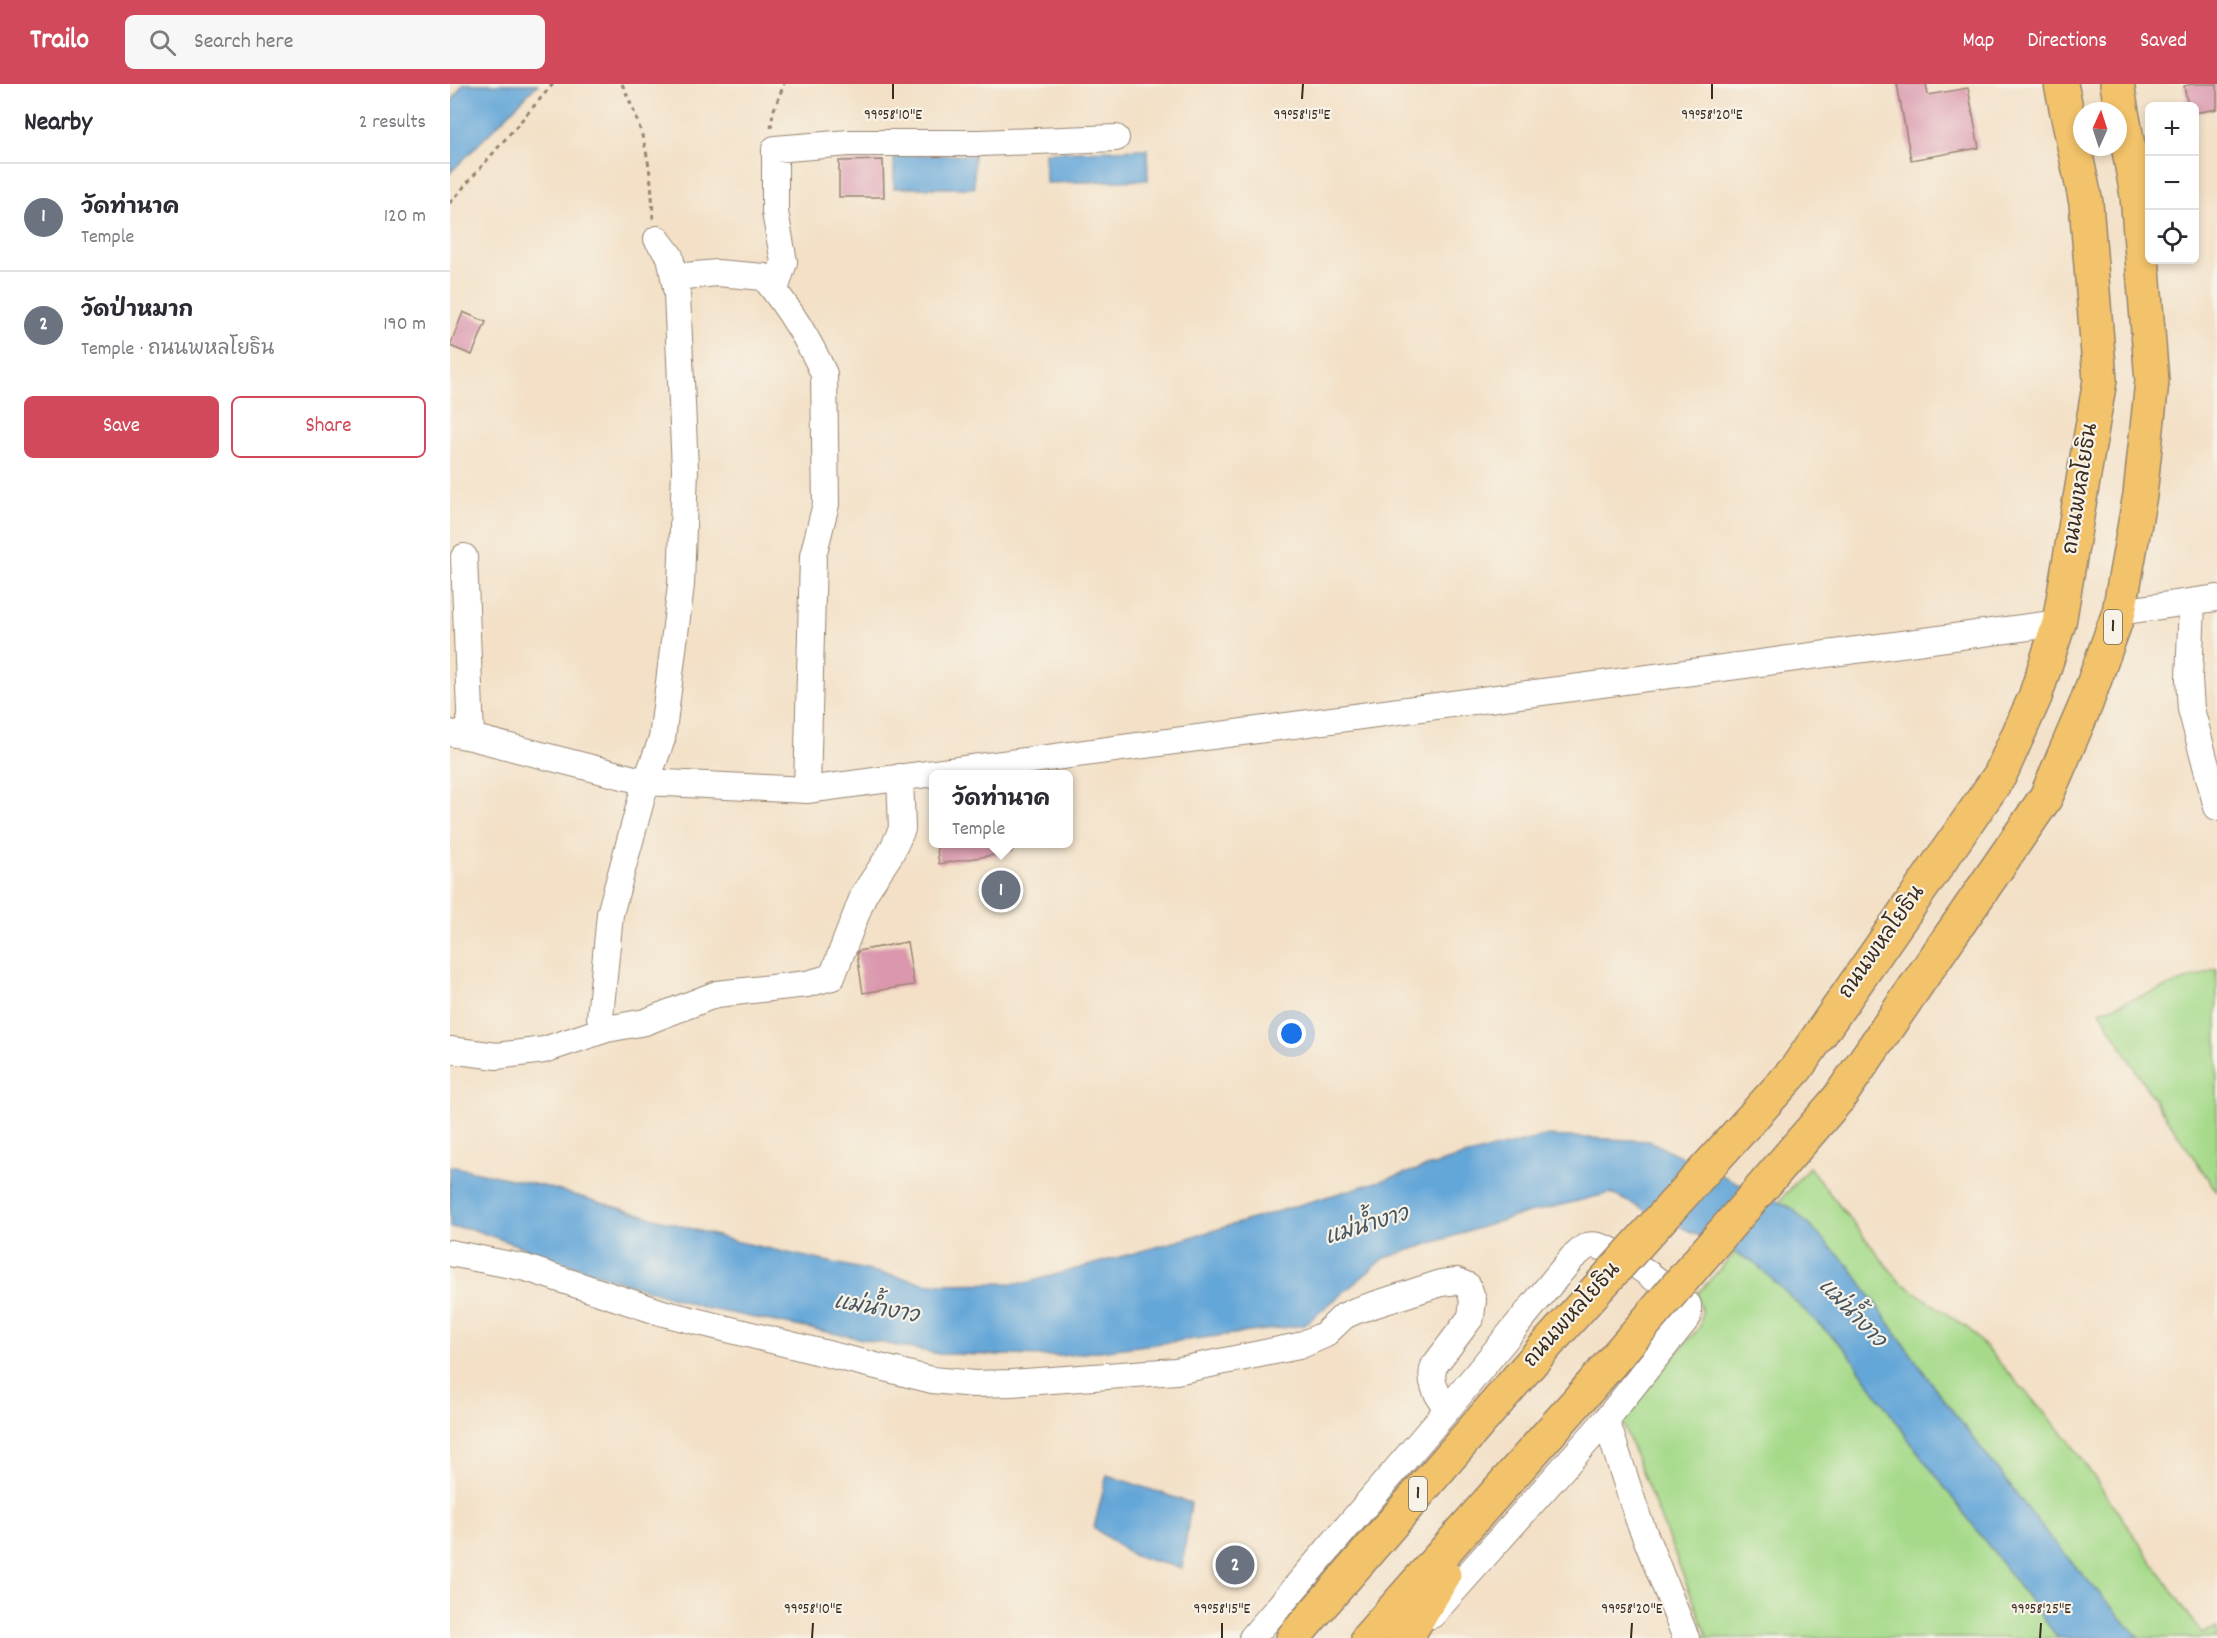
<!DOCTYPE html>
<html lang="en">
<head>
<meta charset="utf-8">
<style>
	:root { --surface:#fff; --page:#f7f7f7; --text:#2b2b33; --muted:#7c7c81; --line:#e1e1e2; --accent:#d1495b }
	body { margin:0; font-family:Dekko,"Playpen Sans Thai",sans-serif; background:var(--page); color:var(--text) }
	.controls { position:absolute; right:18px; top:18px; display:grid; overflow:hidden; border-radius:9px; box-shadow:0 3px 9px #0003 }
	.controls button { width:54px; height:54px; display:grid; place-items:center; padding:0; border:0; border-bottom:2px solid var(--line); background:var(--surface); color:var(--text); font:30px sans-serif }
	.compass { position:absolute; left:1623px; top:18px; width:54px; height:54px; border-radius:50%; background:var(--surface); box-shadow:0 3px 9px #0003; rotate:3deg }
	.you { position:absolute; left:842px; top:950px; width:21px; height:21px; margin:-15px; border:4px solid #fff; border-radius:50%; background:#1a73e8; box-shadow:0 0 0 9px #1a73e833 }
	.badge { display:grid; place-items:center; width:39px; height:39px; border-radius:50%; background:var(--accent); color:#fff; font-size:20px; font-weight:700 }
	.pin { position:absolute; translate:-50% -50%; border:3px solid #fff; box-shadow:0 2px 6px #0006 }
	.popup { position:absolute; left:479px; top:686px; width:144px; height:78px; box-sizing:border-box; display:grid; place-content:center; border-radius:9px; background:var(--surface); filter:drop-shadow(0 2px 4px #0005); font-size:20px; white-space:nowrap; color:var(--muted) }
	.popup b { font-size:22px; color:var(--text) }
	.popup::after { content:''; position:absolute; left:50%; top:100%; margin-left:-12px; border:12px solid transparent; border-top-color:var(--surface) }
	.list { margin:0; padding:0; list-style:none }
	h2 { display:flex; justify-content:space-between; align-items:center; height:78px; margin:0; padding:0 24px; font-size:26px }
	h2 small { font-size:20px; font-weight:400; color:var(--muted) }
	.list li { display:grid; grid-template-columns:39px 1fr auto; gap:18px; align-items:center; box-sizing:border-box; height:108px; padding:0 24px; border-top:2px solid var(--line) }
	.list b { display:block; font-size:22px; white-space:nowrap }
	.list p { margin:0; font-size:20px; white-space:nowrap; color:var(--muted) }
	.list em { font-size:20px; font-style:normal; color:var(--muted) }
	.actions { display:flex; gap:12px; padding:18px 24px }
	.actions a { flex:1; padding:14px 0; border:2px solid var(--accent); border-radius:9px; text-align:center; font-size:21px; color:var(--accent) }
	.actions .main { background:var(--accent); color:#fff }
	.icon { flex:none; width:33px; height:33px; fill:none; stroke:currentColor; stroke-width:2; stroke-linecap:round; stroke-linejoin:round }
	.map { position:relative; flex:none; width:1767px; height:1554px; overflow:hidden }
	header { display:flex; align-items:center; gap:36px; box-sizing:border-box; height:84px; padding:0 30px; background:var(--accent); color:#fff }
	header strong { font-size:28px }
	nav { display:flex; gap:33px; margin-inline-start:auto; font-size:21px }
	.search { width:420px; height:54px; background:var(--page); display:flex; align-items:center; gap:15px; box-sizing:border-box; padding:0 21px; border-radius:9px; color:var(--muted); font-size:22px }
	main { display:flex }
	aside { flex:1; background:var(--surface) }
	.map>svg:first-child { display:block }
	.green { fill:#a6da8a; stroke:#708254; stroke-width:1.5 }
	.water { fill:#64a6d8; stroke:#50687b; stroke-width:1.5 }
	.building { fill:#da97ad }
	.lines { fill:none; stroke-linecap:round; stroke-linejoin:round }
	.minor-casing { stroke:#978572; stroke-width:28 }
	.highway-casing { stroke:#978572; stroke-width:36 }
	.path { stroke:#978572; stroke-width:3; stroke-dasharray:4.5 4.5; stroke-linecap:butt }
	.minor { stroke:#fff; stroke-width:26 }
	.highway { stroke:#f2c36a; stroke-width:33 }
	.highway-bridge-casing { stroke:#978572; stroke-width:36; stroke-linecap:butt }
	.highway-bridge { stroke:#f2c36a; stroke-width:33 }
	.ticks { fill:none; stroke:#3b2a1e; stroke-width:2 }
	.labels { text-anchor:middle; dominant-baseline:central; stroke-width:4.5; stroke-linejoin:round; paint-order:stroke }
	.shield { fill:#f7f3e8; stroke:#73665b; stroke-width:1.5 }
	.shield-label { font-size:20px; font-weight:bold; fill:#3b2a1e }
	.street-label { font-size:21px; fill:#3b2a1e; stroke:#f7f3e8 }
	.water-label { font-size:22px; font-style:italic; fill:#49555f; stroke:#f7f3e8 }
	.ticks-label { font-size:15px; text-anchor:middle; fill:#3b2a1e; stroke:#f7f3e8; stroke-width:4.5; stroke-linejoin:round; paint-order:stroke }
</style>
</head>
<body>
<header>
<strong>Trailo</strong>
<div class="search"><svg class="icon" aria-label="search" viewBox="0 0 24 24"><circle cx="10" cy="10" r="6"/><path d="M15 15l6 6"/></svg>Search here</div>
<nav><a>Map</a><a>Directions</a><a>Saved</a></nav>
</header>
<main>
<aside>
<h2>Nearby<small>2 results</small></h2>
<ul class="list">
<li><span class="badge" style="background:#6b7280">1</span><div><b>วัดท่านาค</b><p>Temple</p></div><em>120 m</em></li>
<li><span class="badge" style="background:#6b7280">2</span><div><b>วัดป่าหมาก</b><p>Temple · ถนนพหลโยธิน</p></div><em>190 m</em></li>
</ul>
<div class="actions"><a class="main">Save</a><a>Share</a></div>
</aside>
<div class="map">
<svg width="1767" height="1554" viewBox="0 0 1767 1554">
	<rect width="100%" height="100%" fill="#f7f3e8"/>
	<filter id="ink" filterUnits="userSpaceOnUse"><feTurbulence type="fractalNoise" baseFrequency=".0167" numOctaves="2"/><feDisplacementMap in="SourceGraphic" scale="12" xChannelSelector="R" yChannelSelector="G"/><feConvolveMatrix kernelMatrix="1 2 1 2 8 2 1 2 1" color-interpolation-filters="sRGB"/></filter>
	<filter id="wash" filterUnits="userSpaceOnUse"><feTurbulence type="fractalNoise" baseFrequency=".008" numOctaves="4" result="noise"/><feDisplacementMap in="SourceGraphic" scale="24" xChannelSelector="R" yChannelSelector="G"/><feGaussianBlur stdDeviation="1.35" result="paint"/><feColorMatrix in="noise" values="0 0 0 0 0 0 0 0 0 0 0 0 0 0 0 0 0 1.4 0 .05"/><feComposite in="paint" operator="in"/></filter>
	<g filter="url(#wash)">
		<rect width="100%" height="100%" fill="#f3e0c6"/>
		<path class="green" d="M1767 885V1108L1701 1011 1650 927Z
			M1359 1083 1449 1197 1519 1245 1617 1354 1752 1550 1767 1543V1554H1689L1601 1455 1485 1304 1399 1182 1343 1125 1329 1118Z
			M1285 1169 1304 1178 1396 1266 1459 1356 1608 1554H1249L1257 1551 1170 1333 1250 1243 1252 1227 1247 1210Z"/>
		<path class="water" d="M13 0H88L0 89V20Z
			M697 65 698 96 596 99 595 68Z
			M444 71H524V104H444Z
			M1096 1052 1199 1057 1343 1125 1399 1182 1485 1304 1601 1455 1689 1554H1608L1459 1356 1396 1266 1304 1178 1160 1109 1063 1133 935 1174 854 1241 610 1272 489 1270 255 1224 139 1187 19 1144H0V1082L93 1102 284 1157 480 1200 575 1199 728 1157 1010 1073Z
			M657 1391 741 1419 732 1484 684 1472 644 1444Z"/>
		<g id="blocks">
			<path class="building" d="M1447 0H1476L1478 11 1518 4 1529 64 1461 76Z
				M1743 0H1767V25L1744 29V22H1738L1734 2Z
				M433 76 434 113H389V77Z
				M13 228 36 238 22 271 0 262Z
				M486 759H561L562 768 489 780Z
				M457 858 464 901 413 909 407 870 408 867Z"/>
		</g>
	</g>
	<g filter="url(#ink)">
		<use href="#blocks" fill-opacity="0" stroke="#978572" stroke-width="1.5"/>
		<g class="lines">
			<defs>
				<path id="minor" d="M225 193 267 189 314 193C337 222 359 256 374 290L376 420 363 472 357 706
					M325 206 334 178 325 128V65L399 59H530L666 54
					M14 473 21 653
					M1742 518 1739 595 1741 625 1767 723
					M1669 528 1767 514
					M0 649 21 653 196 698 357 706 1609 539
					M157 945 150 933 160 830 196 698 212 655 231 501 235 385 227 210 220 172 207 155
					M0 966 47 972 94 966 157 945 195 938 267 910 357 900 382 893 414 810 441 769 452 745 450 693
					M0 1169 76 1184 213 1229 482 1296 524 1300 561 1299 726 1287 849 1262 874 1251 894 1232 905 1227 991 1199 1007 1197 1018 1202 1023 1216 1021 1233 984 1282C978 1299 989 1312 997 1326
					M1156 1336 1188 1434 1236 1554
					M802 1554 997 1326 1122 1174C1126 1171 1132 1165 1137 1162 1158 1154 1221 1207 1238 1221V1233L1156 1336 982 1531"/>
				<path id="highway" d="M1346 985 1550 691 1585 613 1609 539 1650 296 1636 119 1611 0
					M1388 1015 1596 713 1636 620 1669 528 1690 411 1702 297 1687 111 1667 0
					M843 1554 1093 1265
					M918 1554 1140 1303
					M956 1554 994 1491"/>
			</defs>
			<use href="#minor" class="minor-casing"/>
			<use href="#highway" class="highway-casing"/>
			<path class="path" d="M172 0C195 49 202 82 203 136
				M321 44 323 28 334 0
				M0 119 103 0"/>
			<use href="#minor" class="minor"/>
			<use href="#highway" class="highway"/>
			<defs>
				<path id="highway-bridge" d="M1093 1265 1346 985
					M1140 1303 1388 1015"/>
			</defs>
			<use href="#highway-bridge" class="highway-bridge-casing"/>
			<use href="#highway-bridge" class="highway-bridge"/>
		</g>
	</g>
	<path class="ticks" d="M443 15V0M852 15 853 0M1262 15V0M362 1554 363 1539M772 1554V1539M1181 1554 1182 1539M1590 1554 1591 1539"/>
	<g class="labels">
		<g class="shield">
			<rect x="1654" y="526" width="18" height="34" rx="4.5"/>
			<rect x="959" y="1393" width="18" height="34" rx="4.5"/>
		</g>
		<g class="shield-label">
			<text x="1663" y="543">1</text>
			<text x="968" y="1410">1</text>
		</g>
		<g class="street-label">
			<text transform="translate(1632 405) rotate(-81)">ถนนพหลโยธิน</text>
			<text transform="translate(1433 859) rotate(-55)">ถนนพหลโยธิน</text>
			<text transform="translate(1123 1232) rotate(-48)">ถนนพหลโยธิน</text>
		</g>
		<g class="water-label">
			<text transform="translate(917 1143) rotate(-17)">แม่น้ำงาว</text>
			<text transform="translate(426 1226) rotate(10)">แม่น้ำงาว</text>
			<text transform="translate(1401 1230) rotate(46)">แม่น้ำงาว</text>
		</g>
	</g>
	<g class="ticks-label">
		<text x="443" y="35">99°58'10"E</text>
		<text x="852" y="35">99°58'15"E</text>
		<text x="1262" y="35">99°58'20"E</text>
		<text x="363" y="1529">99°58'10"E</text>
		<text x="772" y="1529">99°58'15"E</text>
		<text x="1182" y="1529">99°58'20"E</text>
		<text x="1591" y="1529">99°58'25"E</text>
	</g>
</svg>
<div class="controls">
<button>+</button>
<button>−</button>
<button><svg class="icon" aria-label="locate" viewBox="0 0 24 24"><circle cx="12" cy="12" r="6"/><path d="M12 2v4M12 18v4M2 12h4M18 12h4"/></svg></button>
</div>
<svg class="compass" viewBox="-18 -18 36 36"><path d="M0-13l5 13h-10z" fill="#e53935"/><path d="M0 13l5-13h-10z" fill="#7c7c81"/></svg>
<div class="you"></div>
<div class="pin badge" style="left:551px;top:806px;background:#6b7280">1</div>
<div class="popup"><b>วัดท่านาค</b>Temple</div>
<div class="pin badge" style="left:785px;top:1481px;background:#6b7280">2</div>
</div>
</main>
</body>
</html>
